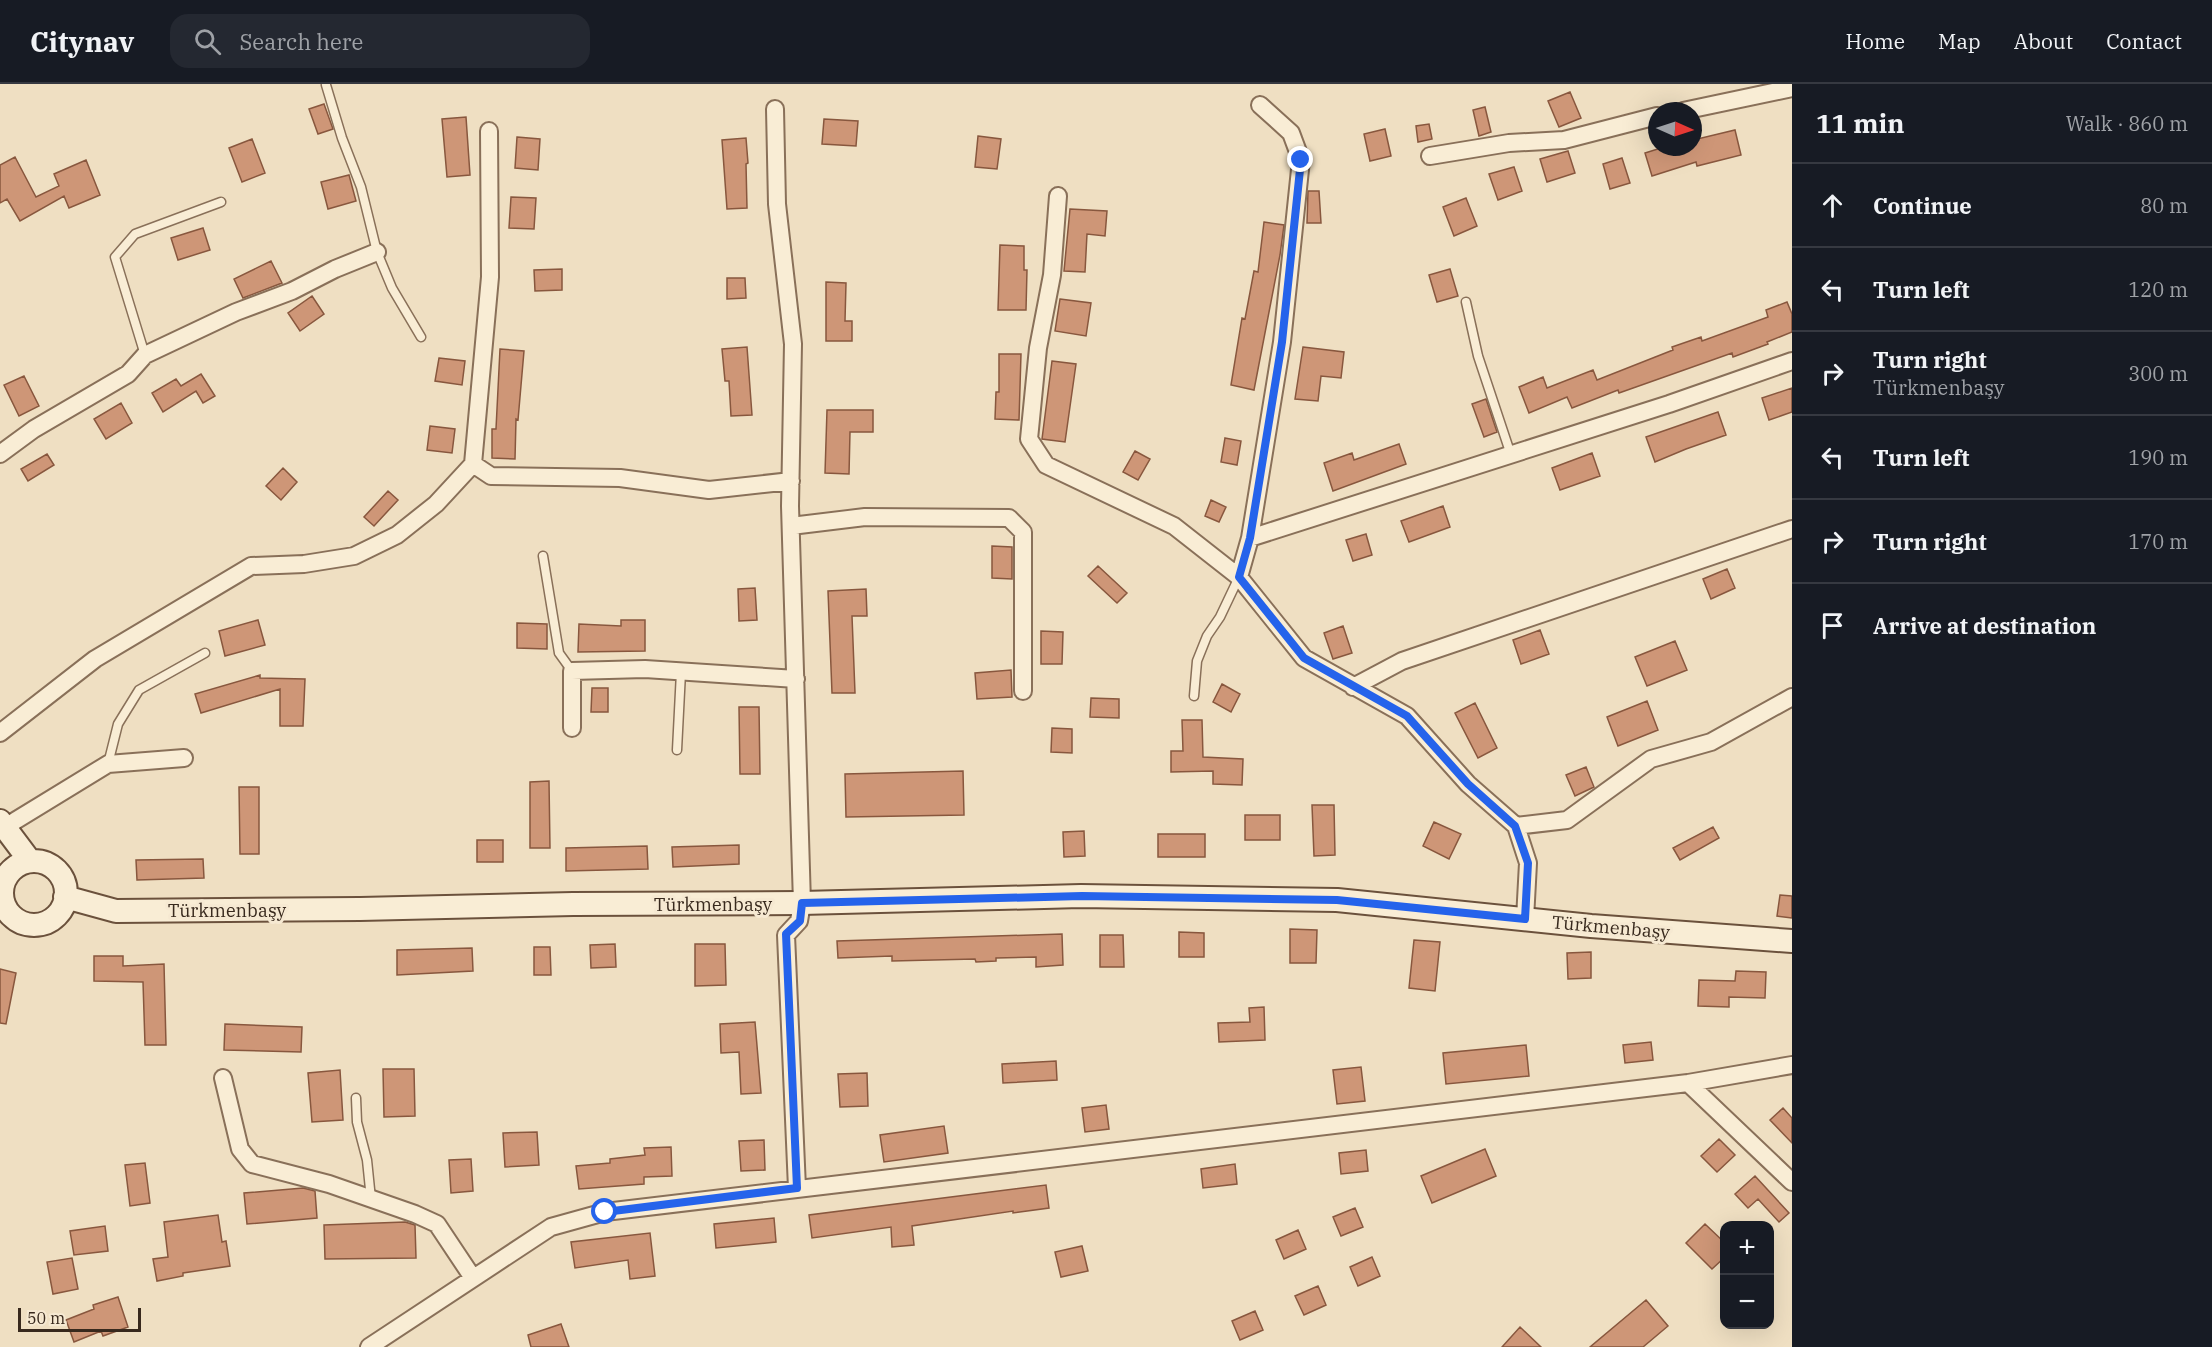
<!DOCTYPE html>
<html lang="en">
<head>
<meta charset="utf-8">
<style>
	:root { --surface:#171b24; --page:#242831; --text:#f1f3f6; --muted:#9ea1a6; --line:#363941 }
	body { margin:0; font-family:"IBM Plex Serif",serif; background:var(--page); color:var(--text) }
	.controls { position:absolute; right:18px; bottom:18px; display:grid; overflow:hidden; border-radius:12px; box-shadow:0 6px 24px #0002 }
	.controls button { width:54px; height:54px; display:grid; place-items:center; padding:0; border:0; border-bottom:2px solid var(--line); background:var(--surface); color:var(--text); font:30px sans-serif }
	.compass { position:absolute; left:1648px; top:18px; width:54px; height:54px; border-radius:50%; background:var(--surface); box-shadow:0 6px 24px #0002; rotate:93deg }
	.scale { position:absolute; left:18px; bottom:15px; width:123px; box-sizing:border-box; padding-left:6px; border:3px solid #38291d; border-top:0; font-size:16px; line-height:21px; white-space:nowrap; color:#38291d; -webkit-text-stroke:4px #f6e9d2; paint-order:stroke }
	.stop { position:absolute; width:18px; height:18px; margin:-14px; border:4px solid #2563eb; border-radius:50%; background:#fff }
	.stop.end { background:#2563eb; border-color:#fff; box-shadow:0 2px 6px #0008 }
	.list { margin:0; padding:0; list-style:none }
	h2 { display:flex; justify-content:space-between; align-items:center; height:78px; margin:0; padding:0 24px; font-size:26px }
	h2 small { font-size:20px; font-weight:400; color:var(--muted) }
	.list li { display:grid; grid-template-columns:39px 1fr auto; gap:18px; align-items:center; box-sizing:border-box; height:84px; padding:0 24px; border-top:2px solid var(--line) }
	.list b { display:block; font-size:22px; white-space:nowrap }
	.list p { margin:0; font-size:20px; white-space:nowrap; color:var(--muted) }
	.list em { font-size:20px; font-style:normal; color:var(--muted) }
	.icon { flex:none; width:33px; height:33px; fill:none; stroke:currentColor; stroke-width:2; stroke-linecap:round; stroke-linejoin:round }
	.map { position:relative; flex:none; width:1792px; height:1263px; overflow:hidden }
	header { display:flex; align-items:center; gap:36px; box-sizing:border-box; height:84px; padding:0 30px; background:var(--surface); border-bottom:2px solid var(--line) }
	header strong { font-size:28px }
	nav { display:flex; gap:33px; margin-inline-start:auto; font-size:21px }
	.search { width:420px; height:54px; background:var(--page); display:flex; align-items:center; gap:15px; box-sizing:border-box; padding:0 21px; border-radius:18px; color:var(--muted); font-size:22px }
	main { display:flex }
	aside { flex:1; background:var(--surface) }
	.map>svg:first-child { display:block }
	.building { fill:#ce9677; stroke:#88573e; stroke-width:1.5 }
	.lines { fill:none; stroke-linecap:round; stroke-linejoin:round }
	.lane-casing { stroke:#897059; stroke-width:11 }
	.street-casing { stroke:#897059; stroke-width:20 }
	.secondary-casing { stroke:#6b513c; stroke-width:26 }
	.lane { stroke:#f9edd5; stroke-width:8 }
	.street { stroke:#f9edd5; stroke-width:16 }
	.secondary { stroke:#f9edd5; stroke-width:22 }
	.route { stroke:#2563eb; stroke-width:8 }
	.labels { text-anchor:middle; dominant-baseline:central; stroke-width:6; stroke-linejoin:round; paint-order:stroke }
	.street-label { font-size:18px; fill:#38291d; stroke:#f6e9d2 }
</style>
</head>
<body>
<header>
<strong>Citynav</strong>
<div class="search"><svg class="icon" aria-label="search" viewBox="0 0 24 24"><circle cx="10" cy="10" r="6"/><path d="M15 15l6 6"/></svg>Search here</div>
<nav><a>Home</a><a>Map</a><a>About</a><a>Contact</a></nav>
</header>
<main>
<div class="map">
<svg width="1792" height="1263" viewBox="0 0 1792 1263">
	<rect width="100%" height="100%" fill="#efdfc2"/>
	<path class="building" d="M1570 8 1581 34 1559 43 1548 17Z
		M324 20 333 45 318 50 309 25Z
		M1485 23 1491 48 1479 52 1473 26Z
		M466 33 470 91 447 93 442 35Z
		M824 35 858 37 856 62 822 60Z
		M1429 40 1432 55 1418 58 1416 42Z
		M1385 45 1391 72 1370 77 1364 50Z
		M1735 46 1741 71 1697 82 1696 78 1652 92 1645 69 1664 63H1693V56Z
		M978 52 1001 55 997 85 975 83Z
		M517 53 540 55 538 86 515 84Z
		M746 54 748 79 746 80 747 124 727 125 722 56Z
		M252 55 265 89 242 98 229 64Z
		M1568 67 1575 89 1547 98 1540 75Z
		M15 73 36 113 59 102 54 90 86 76 100 111 69 124 64 112 20 137 7 115 0 119V81Z
		M1622 74 1630 99 1610 105 1603 80Z
		M1514 83 1522 107 1498 116 1489 90Z
		M349 91 356 117 328 125 321 98Z
		M1308 107H1319L1321 139H1307Z
		M511 113 536 114 534 145 509 144Z
		M1466 114 1477 142 1454 152 1443 123Z
		M1070 125 1107 127 1105 152 1087 150 1085 188 1064 187Z
		M1264 138 1284 141 1280 171 1254 306 1231 301 1242 234 1245 235 1254 187 1258 188Z
		M203 144 210 166 178 176 171 154Z
		M1000 161 1024 162V186H1027L1026 226H998Z
		M271 177 282 199 243 214 234 195Z
		M562 185V206L535 207 534 186Z
		M1450 185 1458 212 1437 218 1429 191Z
		M727 194H745L746 214 727 215Z
		M826 198 846 199 845 237H852V257H826Z
		M312 212 324 230 300 247 288 229Z
		M1060 215 1091 219 1086 252 1055 247Z
		M1787 218 1792 230V248L1767 258 1768 260 1733 273 1732 269 1619 309 1618 306 1572 324 1567 313 1529 329 1519 303 1543 293 1547 304 1593 286 1597 296 1673 266 1672 263 1701 253 1702 257 1768 233 1766 226Z
		M747 263 752 331 731 332 729 297H725L722 265Z
		M1303 263 1344 268 1341 294 1321 292 1318 317 1295 315Z
		M500 265 524 267 518 336 516 335 515 375 492 374V345H496Z
		M999 270H1021L1019 336 995 335 996 308H999Z
		M439 274 465 277 462 301 435 297Z
		M1052 277 1076 280 1065 358 1042 355Z
		M201 290 215 312 203 319 196 307 163 328 152 309 176 295 181 302Z
		M24 292 39 322 19 332 4 301Z
		M1792 304V328L1769 336 1762 314Z
		M1486 315 1497 348 1484 353 1472 320Z
		M121 319 132 339 106 355 94 335Z
		M827 326H873V348H850L849 390 825 389Z
		M1718 328 1726 351 1686 365 1655 378 1646 353Z
		M430 342 455 345 452 369 427 366Z
		M1225 354 1241 357 1237 381 1221 378Z
		M1399 360 1406 380 1333 407 1324 379 1352 369 1354 376Z
		M1135 367 1150 375 1138 396 1123 388Z
		M1592 369 1600 392 1560 406 1552 384Z
		M47 370 54 381 28 397 21 385Z
		M283 384 297 398 281 416 266 402Z
		M388 407 398 416 374 442 364 433Z
		M1211 416 1226 423 1219 438 1205 432Z
		M1443 422 1450 443 1409 458 1401 437Z
		M1366 450 1372 471 1353 477 1346 456Z
		M992 462 1012 463V495L992 494Z
		M1098 482 1127 509 1117 519 1088 492Z
		M1727 485 1735 504 1711 515 1703 495Z
		M755 504 757 536 739 537 738 505Z
		M866 505 867 532H852L855 609H832L828 507Z
		M258 536 265 561 225 572 219 547Z
		M621 536H645V567L578 568 579 540 621 542Z
		M517 539 547 540V565L517 564Z
		M1343 542 1352 569 1333 575 1324 549Z
		M1540 546 1549 570 1521 580 1513 556Z
		M1041 547 1063 548 1062 580H1041Z
		M1675 557 1687 586 1647 602 1635 573Z
		M1011 586 1012 613 977 615 975 589Z
		M260 591V594L305 595 303 642H280V605L201 629 195 610Z
		M1222 600 1240 610 1231 628 1213 618Z
		M592 604H608V628H591Z
		M1091 614 1119 615V634L1090 633Z
		M1647 617 1658 646 1618 662 1607 633Z
		M1475 619 1497 664 1478 674 1455 629Z
		M739 623H759L760 690H740Z
		M1182 636H1202L1203 673 1243 675 1242 701 1213 700V687L1171 688V667H1183Z
		M1052 644 1072 645V669L1051 668Z
		M1586 683 1594 703 1575 712 1566 691Z
		M963 687 964 731 846 733 845 690Z
		M549 697 550 764H530V698Z
		M239 703H259V770H240Z
		M1312 721H1334L1335 771 1314 772Z
		M1245 731H1280V756H1245Z
		M1434 738 1461 750 1449 775 1423 762Z
		M1713 743 1719 754 1680 776 1673 764Z
		M1084 747 1085 772 1064 773 1063 748Z
		M1158 750H1205V773H1158Z
		M477 756H503V778H477Z
		M739 761V780L673 783 672 763Z
		M647 762 648 785 566 787V764Z
		M203 775 204 794 137 796 136 776Z
		M1780 811 1792 812V834L1777 832Z
		M1290 845 1317 846 1316 879H1290Z
		M1179 848 1204 849V873H1179Z
		M1062 850 1063 881 1036 883V873L996 874V877L976 878 975 875 892 877V872L838 874 837 857Z
		M1100 851H1123L1124 883H1100Z
		M1414 856 1440 858 1435 907 1409 904Z
		M615 860 616 883 591 884 590 861Z
		M695 860H725L726 901 695 902Z
		M534 863H550L551 891H534Z
		M472 864 473 887 397 891V866Z
		M1591 868V894L1568 895 1567 869Z
		M94 872H123V882L164 880 166 961H145L143 898 94 897Z
		M0 885 16 889 6 940 0 939Z
		M1736 887 1766 888 1765 914 1729 913V923L1698 922 1699 896 1735 897Z
		M1264 923 1265 956 1219 958 1218 939 1250 938 1249 924Z
		M755 938 761 1009 741 1010 739 968 721 969 720 940Z
		M225 940 302 943 301 968 224 966Z
		M1651 958 1653 976 1625 979 1623 961Z
		M1526 961 1529 992 1446 1000 1443 969Z
		M1056 977 1057 996 1003 999 1002 980Z
		M1361 983 1365 1017 1337 1020 1333 986Z
		M383 985H414L415 1032 384 1033Z
		M340 986 343 1036 312 1038 308 989Z
		M867 989 868 1022 840 1023 838 990Z
		M1106 1021 1109 1045 1085 1048 1082 1024Z
		M1783 1024 1792 1034V1059L1770 1036Z
		M944 1042 948 1069 884 1078 880 1051Z
		M537 1048 539 1081 505 1083 503 1049Z
		M1719 1055 1735 1071 1717 1088 1701 1072Z
		M764 1056 765 1086 741 1087 739 1057Z
		M671 1063 672 1092 644 1093V1100L579 1105 576 1082 610 1079V1075L645 1071 644 1064Z
		M1485 1065 1496 1092 1432 1119 1421 1092Z
		M1366 1066 1368 1087 1341 1090 1339 1069Z
		M471 1075 473 1107 451 1109 449 1076Z
		M145 1079 150 1119 130 1122 125 1081Z
		M1235 1080 1237 1100 1203 1104 1201 1085Z
		M1755 1092 1789 1129 1779 1138 1758 1115 1748 1124 1735 1110Z
		M1046 1101 1049 1124 1013 1129V1127L912 1142 914 1161 892 1163 891 1143 812 1154 809 1131Z
		M303 1104 315 1107 317 1134 247 1140 244 1109Z
		M1355 1124 1363 1143 1341 1152 1333 1133Z
		M218 1131 222 1158 226 1157 230 1182 183 1189V1192L157 1197 153 1175 168 1173 164 1138Z
		M774 1134 776 1158 716 1164 714 1140Z
		M405 1138 415 1141 416 1174 325 1175 324 1141Z
		M1705 1140 1725 1159V1173L1712 1185 1686 1159Z
		M105 1142 108 1167 74 1171 70 1147Z
		M1298 1146 1306 1165 1284 1175 1276 1156Z
		M650 1149 655 1192 630 1195 628 1176 575 1184 571 1158Z
		M1082 1162 1088 1187 1061 1193 1055 1168Z
		M1372 1173 1380 1192 1358 1202 1350 1183Z
		M72 1174 78 1205 53 1210 47 1178Z
		M1318 1202 1326 1221 1304 1231 1295 1212Z
		M118 1213 128 1243 103 1252 101 1247 74 1258 66 1236 94 1225 93 1221Z
		M1646 1216 1668 1242 1643 1263H1590Z
		M1255 1227 1263 1246 1240 1256 1232 1237Z
		M561 1240 569 1263H531L528 1251Z
		M1520 1243 1541 1263H1502Z"/>
	<g class="lines">
		<defs>
			<path id="lane" d="M326 1 342 54 361 103 377 168 392 204 421 253
				M1466 218 1478 272 1511 371
				M145 271 115 173 135 150 221 118
				M543 472 559 569 572 587
				M1194 612 1197 577 1207 552 1220 533 1239 493
				M677 666 681 588
				M108 680 118 640 139 606 205 569
				M356 1014 357 1038 367 1076 371 1115"/>
			<path id="street" d="M775 25 777 120 793 260 790 422 802 819 799 837 786 851 797 1104
				M1683 27 1792 4
				M489 47 490 193 473 380 491 392 620 394 709 406 791 397
				M1430 72 1509 59 1564 56 1657 32
				M1058 112 1052 191 1038 264 1029 355 1046 381 1174 442 1239 493 1304 574 1407 632 1468 700 1516 742 1528 779 1525 835
				M0 370 34 345 128 290 145 271 236 228 292 207 335 185 377 168
				M791 442 865 433 1009 434 1023 448V607
				M1250 454 1669 320 1792 277
				M1239 493 1250 454 1282 258 1301 76 1291 49 1260 21
				M1353 603 1402 577 1792 445
				M572 644V587L645 585 796 595
				M0 649 95 575 251 482 304 480 354 472 397 451 436 420 473 380
				M1516 742 1567 736 1651 675 1711 658 1792 613
				M5 743 108 680 184 674
				M223 994 240 1065 252 1080 329 1100 415 1130 437 1140 473 1194
				M1688 999 1792 1098
				M369 1263 551 1143 605 1128 1688 999 1792 981"/>
			<path id="secondary" d="M0 737 30 777
				M2 809a32 32 0 1 1 64 0a32 32 0 1 1-64 0Z
				M65 813 116 827 360 825 573 820 802 819 1081 812 1337 816 1591 842 1792 857"/>
		</defs>
		<use href="#lane" class="lane-casing"/>
		<use href="#street" class="street-casing"/>
		<use href="#secondary" class="secondary-casing"/>
		<use href="#lane" class="lane"/>
		<use href="#street" class="street"/>
		<use href="#secondary" class="secondary"/>
	</g>
	<g class="lines">
		<path class="route" d="M605 1128 797 1104 786 850 800 837 802 819 1082 812 1337 816 1525 835 1528 779 1515 742 1468 700 1407 632 1304 574 1239 493 1250 454 1282 258 1301 76"/>
	</g>
	<g class="labels">
		<g class="street-label">
			<text x="713" y="820">Türkmenbaşy</text>
			<text x="227" y="826">Türkmenbaşy</text>
			<text transform="translate(1611 843) rotate(5)">Türkmenbaşy</text>
		</g>
	</g>
</svg>
<div class="controls">
<button>+</button>
<button>−</button>
</div>
<svg class="compass" viewBox="-18 -18 36 36"><path d="M0-13l5 13h-10z" fill="#e53935"/><path d="M0 13l5-13h-10z" fill="#9ea1a6"/></svg>
<div class="scale">50 m</div>
<div class="stop" style="left:605px;top:1128px"></div>
<div class="stop end" style="left:1301px;top:76px"></div>
</div>
<aside>
<h2>11 min<small>Walk · 860 m</small></h2>
<ul class="list">
<li><svg class="icon" aria-label="ahead" viewBox="0 0 24 24"><path d="M12 20V5M6 11l6-6 6 6"/></svg><div><b>Continue</b></div><em>80 m</em></li>
<li><svg class="icon" aria-label="left" viewBox="0 0 24 24"><path d="M17 20v-9H6M10 6l-5 5 5 5"/></svg><div><b>Turn left</b></div><em>120 m</em></li>
<li><svg class="icon" aria-label="right" viewBox="0 0 24 24"><path d="M7 20v-9h11M14 6l5 5-5 5"/></svg><div><b>Turn right</b><p>Türkmenbaşy</p></div><em>300 m</em></li>
<li><svg class="icon" aria-label="left" viewBox="0 0 24 24"><path d="M17 20v-9H6M10 6l-5 5 5 5"/></svg><div><b>Turn left</b></div><em>190 m</em></li>
<li><svg class="icon" aria-label="right" viewBox="0 0 24 24"><path d="M7 20v-9h11M14 6l5 5-5 5"/></svg><div><b>Turn right</b></div><em>170 m</em></li>
<li><svg class="icon" aria-label="arrive" viewBox="0 0 24 24"><path d="M6 21V4h12l-3 4 3 4H6"/></svg><div><b>Arrive at destination</b></div></li>
</ul>
</aside>
</main>
</body>
</html>
